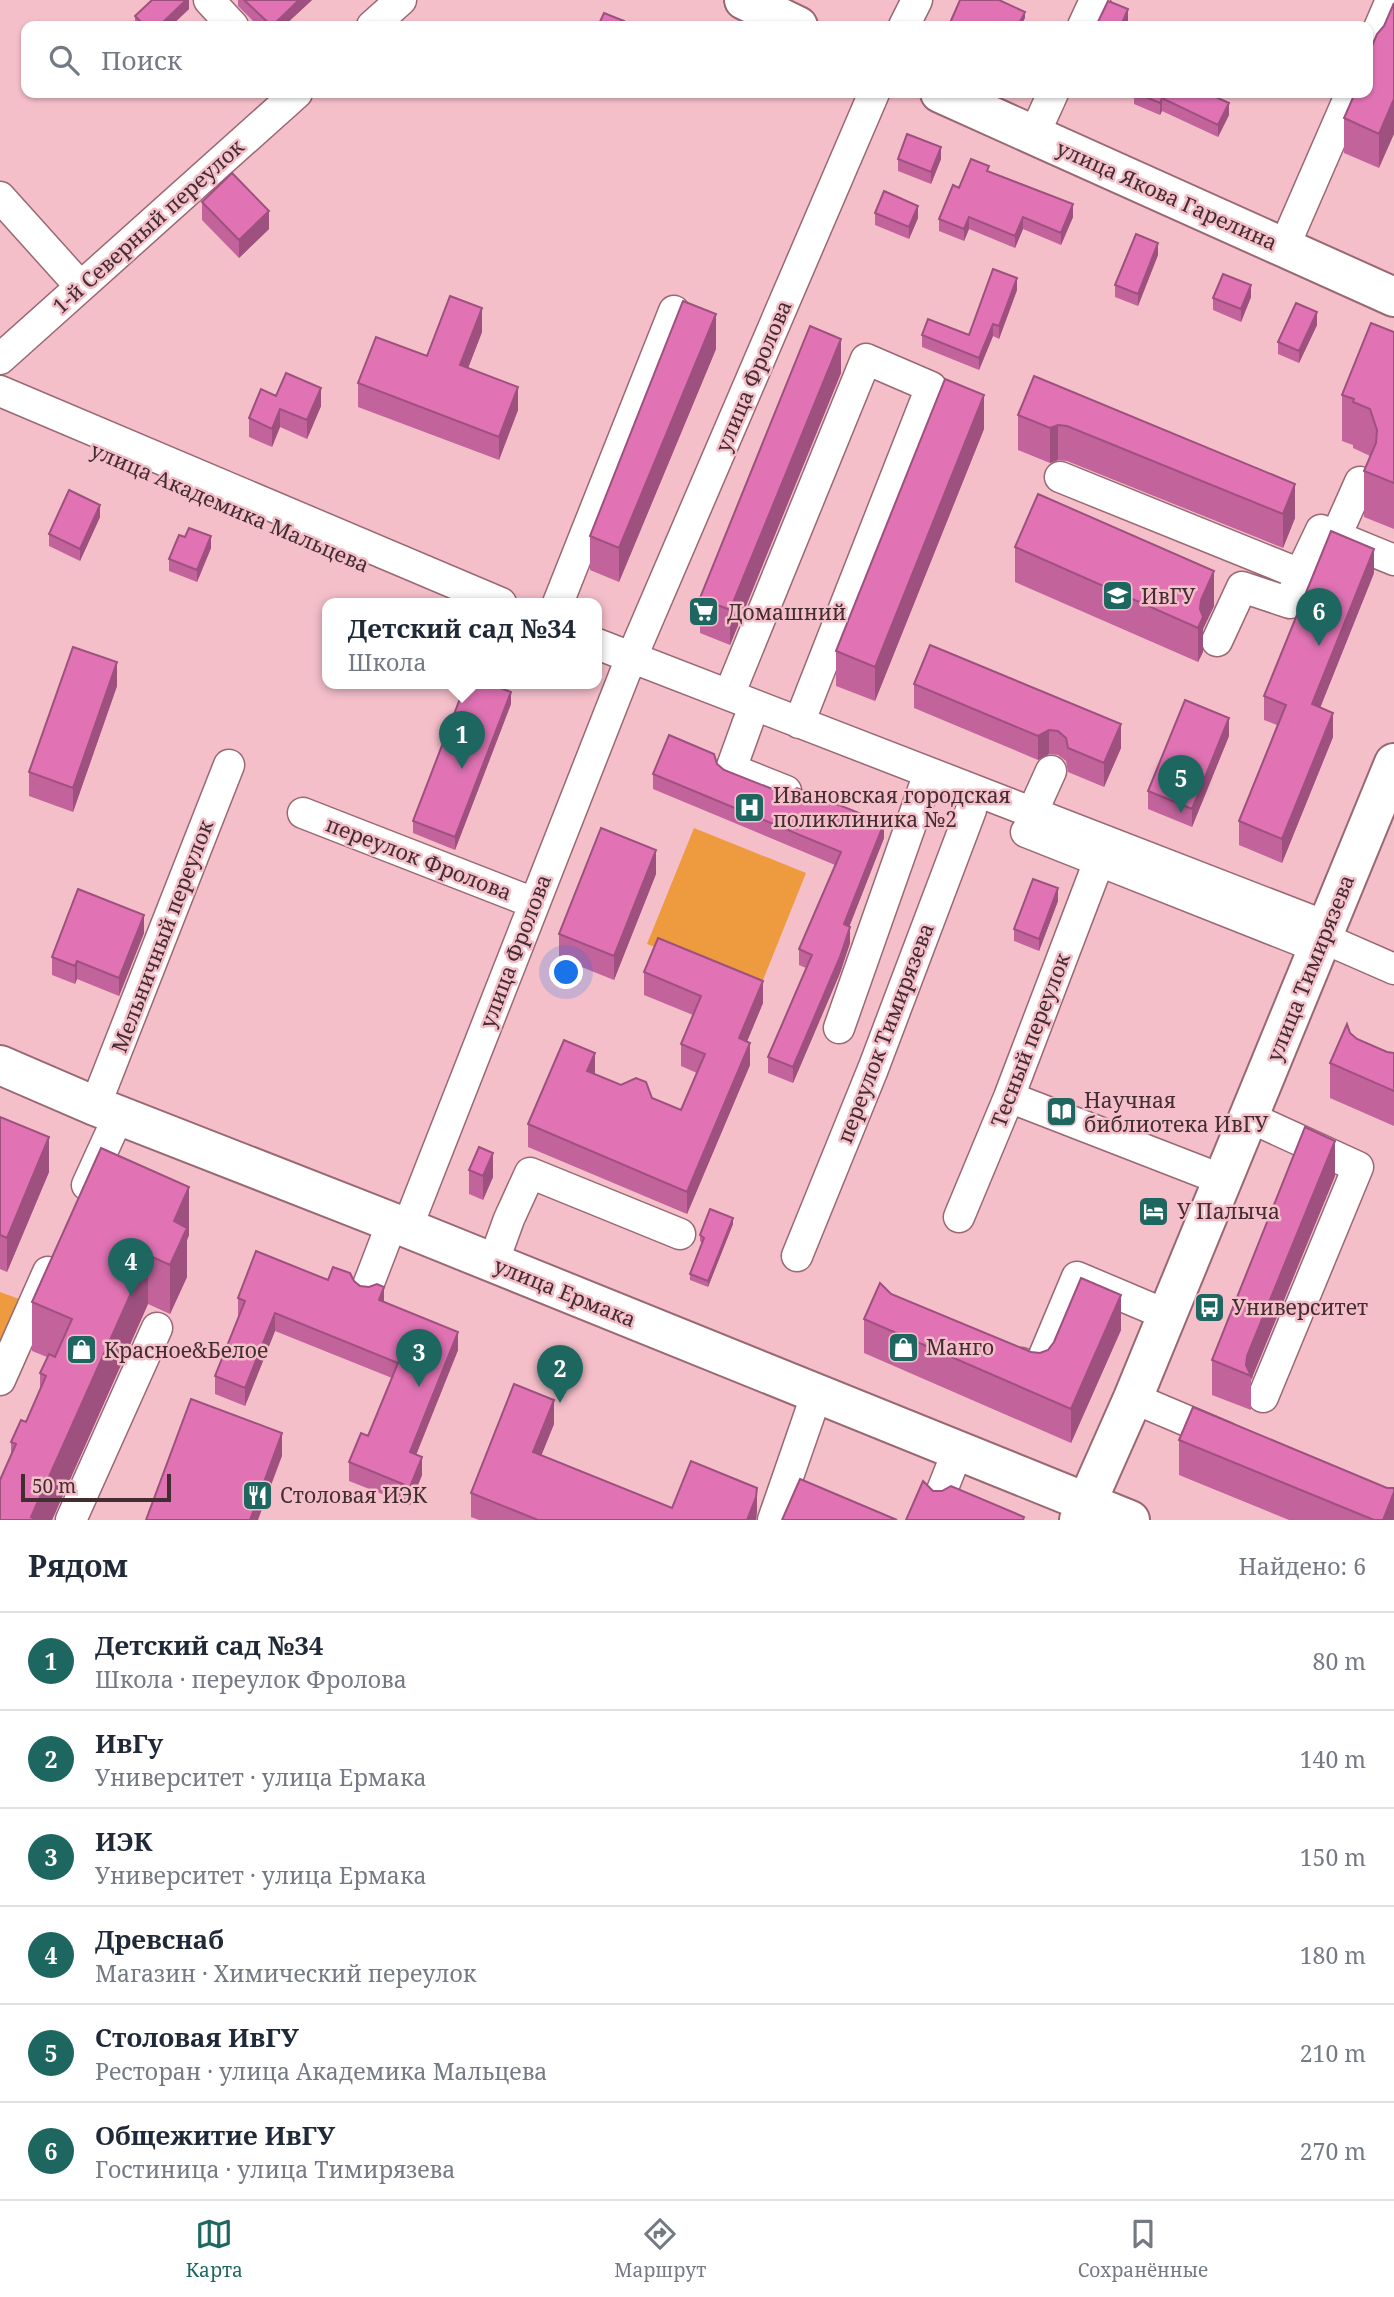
<!DOCTYPE html>
<html lang="ru">
<head>
<meta charset="utf-8">
<style>
	:root { --surface:#fff; --page:#f2f2f3; --text:#1f2937; --muted:#747a83; --line:#e0e1e3; --accent:#1d6760 }
	body { margin:0; font-family:"Noto Serif",serif; background:var(--page); color:var(--text) }
	.scale { position:absolute; left:21px; bottom:18px; width:150px; box-sizing:border-box; padding-left:7px; border:4px solid #422d31; border-top:0; font-size:19px; line-height:24px; white-space:nowrap; color:#422d31; -webkit-text-stroke:5px #f5bfca; paint-order:stroke }
	.you { position:absolute; left:567px; top:973px; width:24px; height:24px; margin:-18px; border:5px solid #fff; border-radius:50%; background:#1a73e8; box-shadow:0 0 0 10px #1a73e833 }
	.badge { display:grid; place-items:center; width:46px; height:46px; border-radius:50%; background:var(--accent); color:#fff; font-size:23px; font-weight:700 }
	.pin { position:absolute; translate:-50% -58px; filter:drop-shadow(0 2px 4px #0008) }
	.pin::after { content:''; position:absolute; top:37px; width:24px; height:21px; background:inherit; clip-path:polygon(0 0,100% 0,50% 100%) }
	.popup { position:absolute; left:322px; top:598px; width:280px; height:91px; box-sizing:border-box; display:grid; place-content:center; border-radius:14px; background:var(--surface); filter:drop-shadow(0 2px 5px #0005); font-size:23px; white-space:nowrap; color:var(--muted) }
	.popup b { font-size:26px; color:var(--text) }
	.popup::after { content:''; position:absolute; left:50%; top:100%; margin-left:-14px; border:14px solid transparent; border-top-color:var(--surface) }
	.list { margin:0; padding:0; list-style:none }
	h2 { display:flex; justify-content:space-between; align-items:center; height:91px; margin:0; padding:0 28px; font-size:30px }
	h2 small { font-size:23px; font-weight:400; color:var(--muted) }
	.list li { display:grid; grid-template-columns:46px 1fr auto; gap:21px; align-items:center; box-sizing:border-box; height:98px; padding:0 28px; border-top:2px solid var(--line) }
	.list b { display:block; font-size:26px; white-space:nowrap }
	.list p { margin:0; font-size:23px; white-space:nowrap; color:var(--muted) }
	.list em { font-size:23px; font-style:normal; color:var(--muted) }
	.icon { flex:none; width:38px; height:38px; fill:none; stroke:currentColor; stroke-width:2; stroke-linecap:round; stroke-linejoin:round }
	.map { position:relative; flex:none; width:1394px; height:1520px; overflow:hidden }
	.search { position:absolute; background:var(--surface); box-shadow:0 2px 5px #0004; left:21px; right:21px; top:21px; height:77px; display:flex; align-items:center; gap:18px; box-sizing:border-box; padding:0 24px; border-radius:14px; color:var(--muted); font-size:26px }
	.sheet { height:679px; background:var(--surface) }
	nav { display:flex; justify-content:space-around; align-items:center; box-sizing:border-box; height:98px; border-top:2px solid var(--line); background:var(--surface); font-size:19px; color:var(--muted) }
	nav a { display:grid; justify-items:center; gap:4px }
	nav .on { color:var(--accent) }
	.map>svg:first-child { display:block }
	.green { fill:#ed9b3e }
	.lines { fill:none; stroke-linecap:round; stroke-linejoin:round }
	.minor-casing { stroke:#996873; stroke-width:33 }
	.major-casing { stroke:#996873; stroke-width:42 }
	.minor { stroke:#fff; stroke-width:30 }
	.major { stroke:#fff; stroke-width:38 }
	.wall { fill:#c2639c }
	.shaded-wall { fill:#9e507f }
	.building { fill:#e173b5; stroke:#9e507f; stroke-width:2 }
	.labels { text-anchor:middle; dominant-baseline:central; stroke-width:5; stroke-linejoin:round; paint-order:stroke }
	.street-label { font-size:21px; fill:#422d31; stroke:#f5bfca }
	.poi-label { font-size:21px; fill:#422d31; stroke:#f5bfca; text-anchor:start }
</style>
</head>
<body>
<div class="map">
<svg width="1394" height="1520" viewBox="0 0 1394 1520">
	<rect width="100%" height="100%" fill="#f5bfca"/>
	<path class="green" d="M694 828 806 873 759 990 647 944Z
		M0 1292 25 1301 0 1354Z"/>
	<g class="lines">
		<defs>
			<path id="minor" d="M209 0 233 26
				M372 26 401 0
				M904 26 917 0
				M1083 26 1095 0
				M1368 54 1391 0
				M1034 135 1053 93
				M0 197 80 286
				M1284 247 1351 93
				M0 359 297 93
				M0 391 501 603
				M1060 477 1300 574 1321 530 1394 560
				M1336 536 1360 482
				M558 603 674 311
				M1217 641 1242 587 1290 603 1300 574
				M597 644 1328 927
				M729 695 866 359 931 387 799 723
				M748 722 731 769 786 791
				M303 813 534 903
				M1032 813 1051 771
				M1026 832 1319 948
				M1323 938 1394 969
				M839 1028 929 773
				M1009 1097 1223 1180
				M95 1106 229 765
				M1249 1117 1358 1167 1263 1397
				M87 1185 119 1115
				M959 1217 1009 1097 1099 861
				M407 1228 625 673 874 93
				M797 1256 873 1069 971 810
				M493 1263 509 1219 530 1173 680 1234
				M367 1288 392 1223
				M1021 1363 1038 1370 1077 1277 1167 1315
				M0 1380 48 1272
				M1133 1398 1225 1437
				M939 1498 958 1450
				M71 1520 157 1328
				M773 1520 817 1393"/>
			<path id="major" d="M744 0 798 26
				M940 93 1394 297
				M0 1065 95 1106 407 1228 1130 1520
				M1079 1520 1133 1398 1394 763"/>
		</defs>
		<use href="#minor" class="minor-casing"/>
		<use href="#major" class="major-casing"/>
		<use href="#minor" class="minor"/>
		<use href="#major" class="major"/>
	</g>
	<path class="wall" d="M189 0V9L171 26H135V16Z
		M238 0H312L284 26H258L238 6Z
		M1384 26 1379 168 1344 153V118Z
		M1134 93H1207L1229 115 1218 137 1162 111 1160 115 1134 104Z
		M898 159H941L931 184 898 171Z
		M989 172 1073 217 1061 245 1023 229 1015 248 969 229 964 241 939 231V219L959 188Z
		M202 202 269 229 239 258 202 220Z
		M875 213 918 218 909 239 875 225Z
		M1158 255 1138 306 1115 297V285Z
		M1017 290 999 339 993 336 979 370 922 347V335H969Z
		M1251 297 1241 322 1213 310V298Z
		M1317 325 1299 363 1278 354V342Z
		M482 332 468 368 518 410 499 460 358 407V383L427 356Z
		M1394 332V529L1364 517V471L1370 456 1353 448V445L1342 441V395Z
		M716 349 619 582 590 570V536Z
		M841 373 730 645 700 633V598Z
		M1034 376 1295 518 1283 548 1067 461 1058 460 1050 463 1018 450V415Z
		M276 396 321 406 307 439 280 427 272 447 249 437V418Z
		M984 429 875 701 836 686V651Z
		M100 517 80 561 49 546V534Z
		M1015 547 1214 606 1203 629V652L1198 662 1015 582Z
		M211 548 197 582 169 571V559Z
		M1374 573 1320 708 1333 737 1282 863 1239 845V821L1277 725 1264 720V696Z
		M914 684 1121 748 1104 787 1068 772 1066 761 1058 755 1049 754 1038 760 914 708Z
		M117 686 73 812 29 796V772Z
		M511 704 455 850 413 833V821Z
		M1229 736 1192 827 1148 809V791Z
		M717 764 724 770 884 838 849 927 850 943 840 973 793 1083 768 1073V1057L806 968 799 965V949L835 865 653 789V774Z
		M656 874 614 980 559 958V934Z
		M1058 901 1039 951 1014 941V929Z
		M144 933 119 996 77 979 75 984 52 975V957Z
		M644 972 763 1003 747 1041 750 1065 687 1214 528 1147V1124L595 1074 681 1110 697 1073 681 1066V1044L693 1015 644 995Z
		M1350 1033 1357 1039 1387 1052 1394 1053V1126L1330 1098V1063Z
		M0 1117 49 1172 7 1272 0 1269Z
		M469 1170 493 1177 483 1200 469 1194Z
		M1335 1176 1251 1380V1410L1212 1395V1360Z
		M733 1224 708 1287 690 1280V1274L702 1243 700 1241V1235Z
		M189 1235 187 1240V1277L170 1314 148 1304 52 1520H0L11 1455V1442L26 1422 40 1390V1373L47 1357 32 1351V1302Z
		M328 1280 354 1281 458 1350 416 1455 422 1475 410 1505 349 1481V1462L368 1436 392 1378 275 1331 245 1406 215 1394V1376L239 1317 238 1316V1298Z
		M891 1294 1031 1352 1040 1353 1121 1330 1071 1443 864 1353V1319Z
		M554 1424 541 1456 672 1508 757 1511 756 1520H479L471 1517V1493Z
		M1179 1440 1394 1520H1289L1179 1475Z"/>
	<path class="shaded-wall" d="M186 0H189V9L171 26H159Z
		M299 0H312L284 26H272Z
		M1128 9V21L1126 26H1121Z
		M1025 12V18L1021 26H1018Z
		M1162 98V111L1160 115V103Z
		M1394 99V134L1379 168V134Z
		M1229 103V115L1218 137V125Z
		M941 147V159L931 184V172Z
		M1073 204V217L1061 245V233Z
		M918 206V218L909 239V227Z
		M269 211V229L239 258V240Z
		M969 217V229L964 241V229Z
		M1023 217V229L1015 248V236Z
		M1158 243V255L1138 306V294Z
		M1017 278V290L999 339V326Z
		M1251 285V297L1241 322V309Z
		M482 308V332L460 389V365Z
		M1317 312V325L1299 363V351Z
		M716 314V349L619 582V548Z
		M993 324V336L979 370V358Z
		M841 339V373L730 645V610Z
		M518 387V410L499 460V437Z
		M321 388V406L307 439V420Z
		M984 395V429L875 701V667Z
		M280 409V427L272 447V429Z
		M1058 425V460L1050 463V428Z
		M1295 484V518L1283 548V514Z
		M100 505V517L80 561V549Z
		M211 536V548L197 582V570Z
		M1374 549V573L1312 728V704Z
		M1214 571V606L1203 629V652L1198 662V628L1201 600Z
		M117 662V686L73 812V788Z
		M511 692V704L455 850V837Z
		M1333 713V737L1282 863V839Z
		M1229 718V736L1192 827V809Z
		M1121 724V748L1104 787V763Z
		M1049 730V754L1038 760V736Z
		M884 823V838L844 940V924Z
		M656 850V874L614 980V956Z
		M1058 888V901L1039 951V939Z
		M144 915V933L119 996V978Z
		M850 927V943L840 973 793 1083V1067Z
		M77 961V979L75 984V966Z
		M763 981V1003L739 1061V1038Z
		M750 1043V1065L687 1214V1192Z
		M595 1053V1076L587 1071Z
		M49 1137V1172L7 1272V1238Z
		M1335 1141V1176L1251 1380V1376L1246 1374 1247 1356Z
		M493 1153V1177L483 1200V1176Z
		M189 1187V1235L187 1240V1277L170 1314V1265L174 1221Z
		M733 1218V1224L708 1287V1281Z
		M148 1255V1304L52 1520H31V1517Z
		M384 1287V1305L379 1300Z
		M1121 1295V1330L1071 1443V1409Z
		M275 1313V1331L245 1406V1388Z
		M458 1332V1350L410 1470V1452Z
		M554 1400V1424L533 1476V1452Z
		M282 1433V1456L258 1520H250Z
		M422 1457V1475L410 1505V1487Z
		M757 1488V1511L756 1520H747Z
		M1394 1492V1520H1383Z"/>
	<path class="building" d="M152 0H186L159 26H145L135 16Z
		M244 0H299L272 26Z
		M960 0H999L1025 12 1018 26H957L950 23Z
		M1108 1 1128 9 1121 26H1096Z
		M1394 3V99L1379 134 1344 118 1355 93H1368V55L1377 34 1384 26Z
		M604 13 624 21 621 26H598Z
		M1136 93H1207L1229 103 1218 125 1162 98 1160 103Z
		M907 134 941 147 931 172 898 159Z
		M971 159 989 166 987 171 1073 204 1061 233 1023 217 1015 236 969 217 964 229 939 219 953 185 959 188Z
		M232 173 269 211 239 240 202 202Z
		M884 191 918 206 909 227 875 213Z
		M1136 234 1158 243 1138 294 1115 285Z
		M993 269 1017 278 999 326 993 324 979 358 922 335 928 319 969 335Z
		M1223 274 1251 285 1241 309 1213 298Z
		M450 296 482 308 460 365 518 387 499 437 358 383 376 337 427 356Z
		M683 301 716 314 619 548 590 536Z
		M1296 303 1317 312 1299 351 1278 342Z
		M1371 323 1394 332V483L1364 471 1376 443 1377 430 1370 409 1353 402 1354 399 1342 395Z
		M810 326 841 339 730 610 700 598Z
		M286 373 321 388 307 420 280 409 272 429 249 418 261 389 276 396Z
		M1034 376 1295 484 1283 514 1067 426 1058 425 1050 428 1018 415Z
		M945 379 984 395 875 667 836 651Z
		M69 490 100 505 80 549 49 534Z
		M1038 494 1214 571 1201 600 1200 609 1203 617 1198 628 1015 547Z
		M189 528 211 536 197 570 169 559 179 535 185 537Z
		M1331 531 1374 549 1312 704 1333 713 1282 839 1239 821 1286 705 1264 696Z
		M930 645 1121 724 1104 763 1068 748 1066 738 1058 731 1049 730 1038 736 914 684Z
		M73 647 117 662 73 788 29 772Z
		M466 683H487L511 692 455 837 413 821Z
		M1185 700 1229 718 1192 809 1148 791Z
		M669 735 714 754 717 764 724 770 780 792 789 793 797 788 884 823 844 924 850 927 840 957 793 1067 768 1057 812 955 799 949 841 852 653 774Z
		M601 828 656 850 614 956 559 934Z
		M1033 879 1058 888 1039 939 1014 929Z
		M78 889 144 915 119 978 77 961 75 966 52 957Z
		M658 938 763 981 739 1038 750 1043 687 1192 528 1124 564 1040 595 1053 587 1071 621 1085 636 1078 646 1082 652 1098 681 1110 705 1054 681 1044 701 996 644 972Z
		M1347 1024 1350 1033 1357 1039 1387 1052 1394 1053V1091L1330 1063Z
		M0 1117 49 1137 7 1238 0 1235Z
		M1305 1127 1335 1141 1247 1356 1246 1365 1251 1376 1212 1360Z
		M479 1147 493 1153 483 1176 469 1170Z
		M101 1148 189 1187 174 1221 187 1228 170 1265 148 1255 31 1517 37 1520H0V1480L16 1444 11 1442 21 1420 26 1422 46 1376 40 1373 49 1354 55 1357 72 1319 32 1302Z
		M710 1209 733 1218 708 1281 690 1274 704 1238 700 1235Z
		M256 1251 328 1280 333 1267 350 1273 354 1281 360 1286 369 1287 377 1284 384 1287 379 1300 458 1332 410 1452 422 1457 410 1487 349 1462 361 1433 368 1436 398 1363 275 1313 245 1388 215 1376 245 1301 238 1298Z
		M1081 1278 1121 1295 1071 1409 864 1319 880 1283 891 1294 1031 1352 1040 1353 1048 1350 1054 1342Z
		M514 1384 554 1400 533 1452 672 1508 691 1461 757 1488 756 1497 747 1520H538L471 1493Z
		M191 1399 282 1433 250 1520H146Z
		M1193 1407 1387 1488H1394V1492L1383 1520H1374L1179 1440Z
		M800 1479 897 1520H782Z
		M923 1481 933 1491H942L951 1486 1024 1517 1023 1520H906Z"/>
	<defs>
		<symbol id="university-square" viewBox="-11 -11 22 22"><rect x="-9" y="-9" width="18" height="18" rx="4" fill="#1d6760" stroke="#f5bfca"/><path d="M0-5L7-2L0 1L-7-2ZM-4 1L0 2.5L4 1V4Q0 6-4 4Z" fill="#fff"/></symbol>
		<symbol id="supermarket-square" viewBox="-11 -11 22 22"><rect x="-9" y="-9" width="18" height="18" rx="4" fill="#1d6760" stroke="#f5bfca"/><path d="M-6-5.5h2.5l.6 2H6L4.5 2H-2.5L-4.4-4H-6ZM-1.5 3.2a1.3 1.3 0 1 0 .1 0ZM3 3.2a1.3 1.3 0 1 0 .1 0Z" fill="#fff"/></symbol>
		<symbol id="hospital-square" viewBox="-11 -11 22 22"><rect x="-9" y="-9" width="18" height="18" rx="4" fill="#1d6760" stroke="#f5bfca"/><path d="M-5-5h3v3.5h4V-5h3V5h-3V1.5h-4V5h-3Z" fill="#fff"/></symbol>
		<symbol id="library-square" viewBox="-11 -11 22 22"><rect x="-9" y="-9" width="18" height="18" rx="4" fill="#1d6760" stroke="#f5bfca"/><path d="M-6-4Q-3-5.5-.7-3.5V5Q-3 3-6 4ZM6-4Q3-5.5 .7-3.5V5Q3 3 6 4Z" fill="#fff"/></symbol>
		<symbol id="hotel-square" viewBox="-11 -11 22 22"><rect x="-9" y="-9" width="18" height="18" rx="4" fill="#1d6760" stroke="#f5bfca"/><path d="M-6-4.5h1.5V1H6V5H4.5V3h-9V5H-6ZM-4 0a1.8 1.8 0 1 1 3.6 0ZM.5 0V-2.5h3Q6-2.5 6 0Z" fill="#fff"/></symbol>
		<symbol id="bus-square" viewBox="-11 -11 22 22"><rect x="-9" y="-9" width="18" height="18" rx="4" fill="#1d6760" stroke="#f5bfca"/><path d="M-5-6H5V4H4V6H2V4H-2V6H-4V4H-5ZM-3.5-4V0h7V-4ZM-3.5 1.2v1.5H-2V1.2ZM2 1.2v1.5H3.5V1.2Z" fill="#fff"/></symbol>
		<symbol id="shop-square" viewBox="-11 -11 22 22"><rect x="-9" y="-9" width="18" height="18" rx="4" fill="#1d6760" stroke="#f5bfca"/><path d="M-5-2.5h2.3a2.7 3.5 0 0 1 5.4 0H5L5.5 6h-11ZM-1.5-2.5h3a1.5 2.3 0 0 0-3 0Z" fill="#fff"/></symbol>
		<symbol id="restaurant-square" viewBox="-11 -11 22 22"><rect x="-9" y="-9" width="18" height="18" rx="4" fill="#1d6760" stroke="#f5bfca"/><path d="M-5-6h1v4h1v-4h1v4h1v-4h1v5L-1.5 .5V6h-2V.5L-5-1ZM5-6V6H3V1.5H1.5Q1.5-4 5-6Z" fill="#fff"/></symbol>
	</defs>
	<g fill-rule="evenodd">
		<use href="#university-square" x="1100" y="578" width="35" height="35"/>
		<use href="#supermarket-square" x="686" y="594" width="35" height="35"/>
		<use href="#hospital-square" x="732" y="790" width="35" height="35"/>
		<use href="#library-square" x="1044" y="1094" width="35" height="35"/>
		<use href="#hotel-square" x="1136" y="1194" width="35" height="35"/>
		<use href="#bus-square" x="1192" y="1290" width="35" height="35"/>
		<use href="#shop-square" x="886" y="1330" width="35" height="35"/>
		<use href="#shop-square" x="64" y="1332" width="35" height="35"/>
		<use href="#restaurant-square" x="240" y="1478" width="35" height="35"/>
	</g>
	<g class="labels">
		<g class="street-label">
			<text transform="translate(1167 195) rotate(24)">улица Якова Гарелина</text>
			<text transform="translate(148 226) rotate(-42)">1-й Северный переулок</text>
			<text transform="translate(753 376) rotate(-67)">улица Фролова</text>
			<text transform="translate(230 507) rotate(23)">улица Академика Мальцева</text>
			<text transform="translate(419 858) rotate(21)">переулок Фролова</text>
			<text transform="translate(162 936) rotate(-69)">Мельничный переулок</text>
			<text transform="translate(515 951) rotate(-69)">улица Фролова</text>
			<text transform="translate(1310 968) rotate(-68)">улица Тимирязева</text>
			<text transform="translate(885 1033) rotate(-69)">переулок Тимирязева</text>
			<text transform="translate(1030 1040) rotate(-69)">Тесный переулок</text>
			<text transform="translate(565 1292) rotate(22)">улица Ермака</text>
		</g>
		<g class="poi-label">
			<text x="1141" y="596">ИвГУ</text>
			<text x="727" y="612">Домашний</text>
			<text x="773" y="795">Ивановская городская<tspan x="773" dy="24">поликлиника №2</tspan></text>
			<text x="1084" y="1100">Научная<tspan x="1084" dy="24">библиотека ИвГУ</tspan></text>
			<text x="1177" y="1211">У Палыча</text>
			<text x="1232" y="1307">Университет</text>
			<text x="926" y="1347">Манго</text>
			<text x="104" y="1350">Красное&amp;Белое</text>
			<text x="280" y="1495">Столовая ИЭК</text>
		</g>
	</g>
</svg>
<div class="scale">50 m</div>
<div class="you"></div>
<div class="pin badge" style="left:462px;top:769px">1</div>
<div class="popup"><b>Детский сад №34</b>Школа</div>
<div class="pin badge" style="left:560px;top:1403px">2</div>
<div class="pin badge" style="left:419px;top:1387px">3</div>
<div class="pin badge" style="left:131px;top:1296px">4</div>
<div class="pin badge" style="left:1181px;top:813px">5</div>
<div class="pin badge" style="left:1319px;top:646px">6</div>
<div class="search"><svg class="icon" aria-label="search" viewBox="0 0 24 24"><circle cx="10" cy="10" r="6"/><path d="M15 15l6 6"/></svg>Поиск</div>
</div>
<section class="sheet">
<h2>Рядом<small>Найдено: 6</small></h2>
<ul class="list">
<li><span class="badge">1</span><div><b>Детский сад №34</b><p>Школа · переулок Фролова</p></div><em>80 m</em></li>
<li><span class="badge">2</span><div><b>ИвГу</b><p>Университет · улица Ермака</p></div><em>140 m</em></li>
<li><span class="badge">3</span><div><b>ИЭК</b><p>Университет · улица Ермака</p></div><em>150 m</em></li>
<li><span class="badge">4</span><div><b>Древснаб</b><p>Магазин · Химический переулок</p></div><em>180 m</em></li>
<li><span class="badge">5</span><div><b>Столовая ИвГУ</b><p>Ресторан · улица Академика Мальцева</p></div><em>210 m</em></li>
<li><span class="badge">6</span><div><b>Общежитие ИвГУ</b><p>Гостиница · улица Тимирязева</p></div><em>270 m</em></li>
</ul>
</section>
<nav>
<a class="on"><svg class="icon" aria-label="map" viewBox="0 0 24 24"><path d="M3 6l6-2 6 2 6-2v14l-6 2-6-2-6 2zM9 4v14M15 6v14"/></svg>Карта</a>
<a><svg class="icon" aria-label="directions" viewBox="0 0 24 24"><path d="M12 3l9 9-9 9-9-9zM9 14v-3h6M13 9l2 2-2 2"/></svg>Маршрут</a>
<a><svg class="icon" aria-label="saved" viewBox="0 0 24 24"><path d="M7 4h10v16l-5-4-5 4z"/></svg>Сохранённые</a>
</nav>
</body>
</html>
